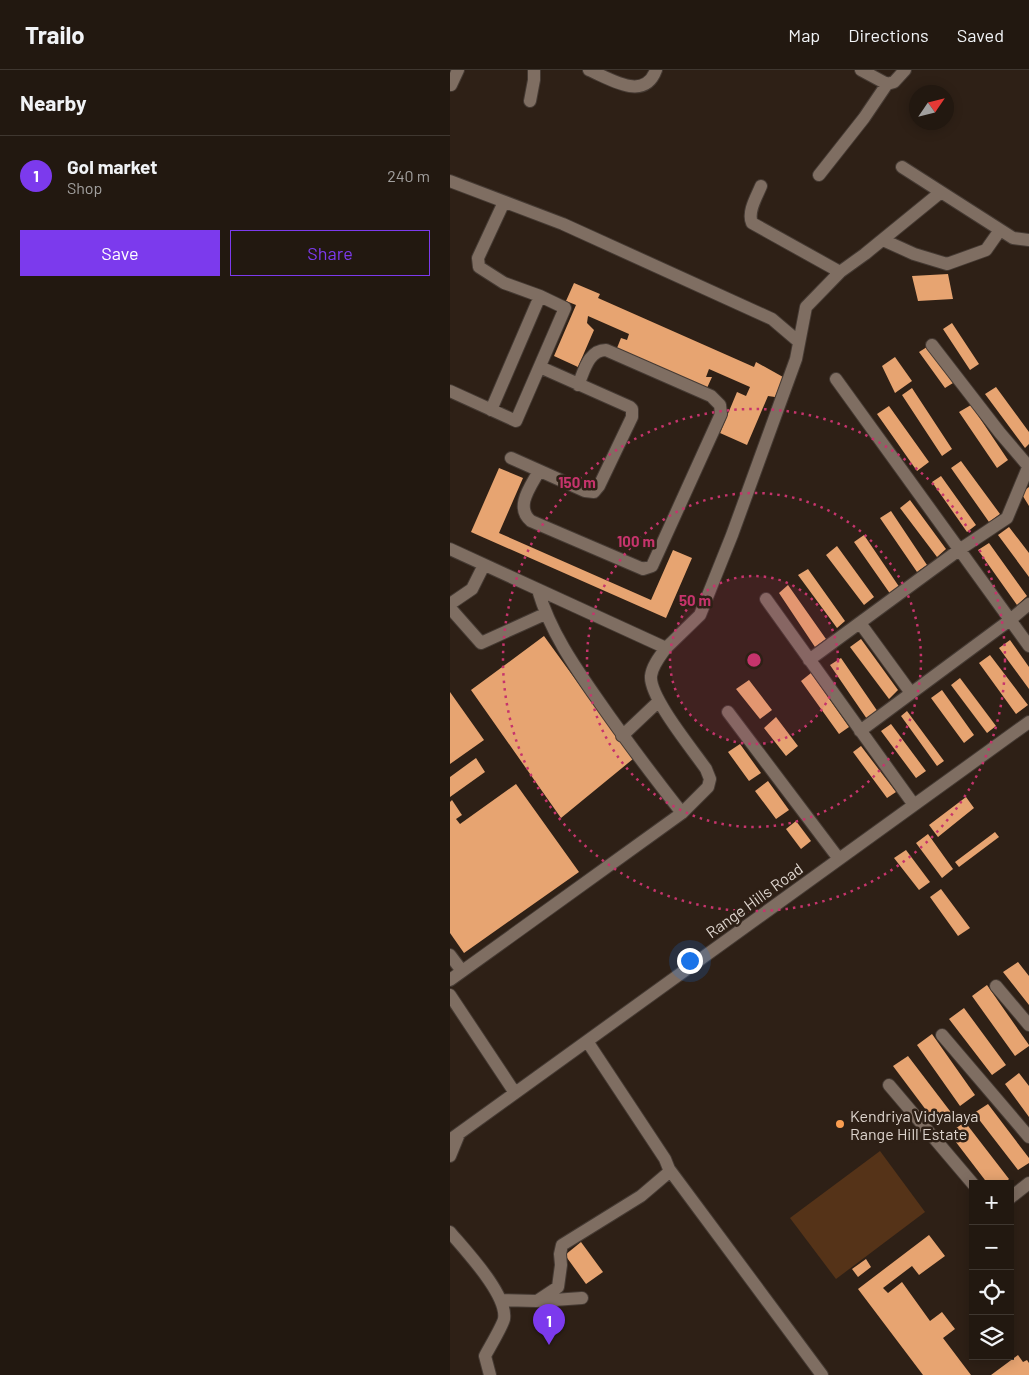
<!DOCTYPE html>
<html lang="en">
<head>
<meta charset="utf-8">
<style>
	:root { --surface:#221810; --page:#2e251e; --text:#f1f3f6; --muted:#a2a09f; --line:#3f3730; --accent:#7c3aed }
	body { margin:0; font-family:Barlow,sans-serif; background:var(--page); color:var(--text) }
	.controls { position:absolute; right:15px; bottom:15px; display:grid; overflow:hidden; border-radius:0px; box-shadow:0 2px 12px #0003 }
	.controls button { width:45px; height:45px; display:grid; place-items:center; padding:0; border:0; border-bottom:1px solid var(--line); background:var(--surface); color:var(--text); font:25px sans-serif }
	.compass { position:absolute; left:459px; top:15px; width:45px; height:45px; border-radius:50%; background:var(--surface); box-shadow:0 2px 12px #0003; rotate:55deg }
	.you { position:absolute; left:239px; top:890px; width:18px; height:18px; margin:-12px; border:4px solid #fff; border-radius:50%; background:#1a73e8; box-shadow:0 0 0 8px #1a73e833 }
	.badge { display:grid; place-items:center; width:32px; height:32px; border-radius:50%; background:var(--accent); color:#fff; font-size:16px; font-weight:700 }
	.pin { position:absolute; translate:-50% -41px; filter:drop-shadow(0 1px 2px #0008) }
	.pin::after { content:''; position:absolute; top:26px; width:18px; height:15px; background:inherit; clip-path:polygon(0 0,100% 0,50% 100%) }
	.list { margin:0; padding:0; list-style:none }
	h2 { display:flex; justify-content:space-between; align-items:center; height:65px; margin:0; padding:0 20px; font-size:21px }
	h2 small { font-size:16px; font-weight:400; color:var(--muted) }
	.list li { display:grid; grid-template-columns:32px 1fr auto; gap:15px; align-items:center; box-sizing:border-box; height:80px; padding:0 20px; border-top:1px solid var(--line) }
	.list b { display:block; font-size:19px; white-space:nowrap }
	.list p { margin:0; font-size:16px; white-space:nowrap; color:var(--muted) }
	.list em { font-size:16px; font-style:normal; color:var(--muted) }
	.actions { display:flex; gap:10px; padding:15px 20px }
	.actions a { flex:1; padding:11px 0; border:1px solid var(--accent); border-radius:0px; text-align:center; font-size:18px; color:var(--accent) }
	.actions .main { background:var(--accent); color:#fff }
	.icon { flex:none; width:28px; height:28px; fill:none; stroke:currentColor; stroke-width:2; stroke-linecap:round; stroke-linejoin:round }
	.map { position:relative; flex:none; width:579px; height:1305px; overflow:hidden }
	header { display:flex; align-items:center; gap:30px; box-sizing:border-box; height:70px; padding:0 25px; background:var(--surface); border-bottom:1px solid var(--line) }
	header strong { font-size:24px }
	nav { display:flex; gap:28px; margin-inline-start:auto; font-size:18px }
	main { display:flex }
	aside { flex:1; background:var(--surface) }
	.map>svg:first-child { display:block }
	.green { fill:#553318 }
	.building { fill:#e7a471 }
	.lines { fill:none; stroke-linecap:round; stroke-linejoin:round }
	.minor-casing { stroke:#453a33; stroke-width:14 }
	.minor { stroke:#7f6e62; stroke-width:12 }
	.ring { fill:none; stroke:#c6346c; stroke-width:2.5; stroke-dasharray:2.5 5 }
	.poi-dot { fill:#fb9e51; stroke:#2e2016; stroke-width:2 }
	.labels { text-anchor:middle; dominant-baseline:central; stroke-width:5; stroke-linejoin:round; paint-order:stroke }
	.street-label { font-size:16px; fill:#ddd4cd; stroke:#2e2016 }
	.poi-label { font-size:16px; fill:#ddd4cd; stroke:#2e2016; text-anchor:start }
	.centre { fill:#c6346c; stroke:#2e2016; stroke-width:2.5 }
	.ring-label { font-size:15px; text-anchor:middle; font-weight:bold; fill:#c6346c; stroke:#2e2016; stroke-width:5; stroke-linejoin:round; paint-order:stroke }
</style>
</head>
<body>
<header>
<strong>Trailo</strong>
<nav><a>Map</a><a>Directions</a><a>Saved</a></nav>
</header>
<main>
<aside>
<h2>Nearby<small></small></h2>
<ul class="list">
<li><span class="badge">1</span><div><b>Gol market</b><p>Shop</p></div><em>240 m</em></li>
</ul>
<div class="actions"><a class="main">Save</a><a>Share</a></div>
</aside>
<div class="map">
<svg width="579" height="1305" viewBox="0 0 579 1305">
	<rect width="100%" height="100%" fill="#2e2016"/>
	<path class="green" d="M430 1081 475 1142 386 1209 340 1148Z"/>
	<path class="building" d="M498 204 503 229 468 231 462 206Z
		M124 213 150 224 148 228 304 297 306 292 333 307 325 327 318 326 297 375 270 363 287 322 296 326 300 317 259 299 256 307H262L257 318 167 278 171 268 177 270 179 264 138 246 137 253 144 260 128 297 104 286 126 235 116 231Z
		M502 253 529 294 520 300 493 259Z
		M477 277 503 313 495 318 469 282Z
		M445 287 462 311 445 323 432 296Z
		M546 317 579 362V374L575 378 535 324Z
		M462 318 502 379 492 386 452 325Z
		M521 335 558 390 547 398 509 342Z
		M439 336 479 392 467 401 427 344Z
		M511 391 550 444 539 452 501 398Z
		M49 398 73 408 49 463 201 530 223 480 242 488 216 548 21 462Z
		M491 406 526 455 517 462 482 412Z
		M579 417V436L571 423Z
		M460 430 496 479 487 487 450 438Z
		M441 441 477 495 467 502 430 448Z
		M559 457 579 483V507L548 465Z
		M414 465 450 518 441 525 404 472Z
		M539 473 577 526 567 535 528 480Z
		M387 476 424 527 414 535 376 485Z
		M358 499 395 551 387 558 348 505Z
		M338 515 376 569 365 577 329 523Z
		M94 566 183 689 111 748 21 620Z
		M411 569 448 620 439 629 400 577Z
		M560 570 579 597V619L549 578Z
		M540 585 578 635 566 644 529 593Z
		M391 588 428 642 417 649 380 595Z
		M361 603 399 657 389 664 351 611Z
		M510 608 546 656 537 663 501 615Z
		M299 610 322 640 310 649 286 619Z
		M492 620 524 665 514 673 481 628Z
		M0 622 34 670 0 694Z
		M457 641 494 691 487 696 451 646Z
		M326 647 348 676 336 686 314 658Z
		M441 654 476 701 466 708 431 661Z
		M290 674 311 703 299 711 278 682Z
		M411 676 446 722 437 728 403 682Z
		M26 688 35 702 0 727V707Z
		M318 711 339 740 326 749 305 721Z
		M66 714 129 802 14 883 0 863V732L2 730 12 745 6 749 10 754Z
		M516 727 524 738 488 767 479 755Z
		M346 751 361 771 351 779 336 759Z
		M545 762 549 767 509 797 505 792Z
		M478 764 503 799 492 808 466 773Z
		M456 780 480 812 469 820 444 788Z
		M491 819 520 858 508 866 480 827Z
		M568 892 579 906V935L553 902Z
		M537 915 579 975V976L565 986 522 926Z
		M514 938 556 995 542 1005 499 949Z
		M482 964 525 1025 510 1036 467 975Z
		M458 986 503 1045 488 1056 443 996Z
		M569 1003 579 1016V1047L555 1014Z
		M538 1034 579 1088V1093L568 1100 524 1043Z
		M515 1052 559 1109 554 1114H538L499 1063Z
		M479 1165 495 1186 469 1205 462 1196 433 1218 438 1223 452 1212 480 1251 492 1242 505 1259 493 1268 521 1305H473L408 1219Z
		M131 1172 153 1202 136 1214 115 1185Z
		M416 1189 421 1197 408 1207 402 1199Z
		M568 1285 573 1292 577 1290 579 1293V1305H541Z"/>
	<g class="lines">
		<defs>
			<path id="minor" d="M139 0C161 9 194 32 206 0
				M411 0 437 14 444 12 455 0
				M1 15 8 0
				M80 31 84 10V0
				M452 97 563 168 579 170
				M369 105 414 48 437 14
				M0 111 113 154 322 249 349 272
				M311 116C307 126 297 142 302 153L390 202
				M433 170 464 184 497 194 536 180 550 160
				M482 275 550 363 579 397
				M386 309 579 576
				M0 321 66 351 115 238 90 226 54 213 29 197 28 188 54 132
				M41 340 90 226
				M61 388 135 421 144 422 149 416 182 347V339L180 337 90 297
				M89 401C81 416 64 437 81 451L193 499 202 496 271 344 270 335 261 326 156 280C138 280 134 302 128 315
				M0 479 216 578 250 545 282 465 346 289 356 237 390 202 415 184 491 122
				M88 520C100 561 124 596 148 630 175 669 203 706 232 743L258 717 260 709 256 699C243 680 199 627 201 606 202 596 210 586 216 578
				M316 529 464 735
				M0 534 22 519 34 495
				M0 538 31 573 95 544
				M410 553 461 623
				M359 590 509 480 557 448 579 395
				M278 642 389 789
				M410 661 560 550 579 534
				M172 666 209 631
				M0 885 12 901
				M0 910 232 743
				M546 916 579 955
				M0 925 65 1023
				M492 965 579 1067
				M439 1015 523 1114
				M0 1070 579 652
				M0 1086 9 1064
				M219 1099 372 1305
				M560 1128 579 1113
				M0 1162C15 1180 58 1225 54 1249 52 1257 39 1278 35 1286L40 1305
				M51 1230 87 1231 108 1217 111 1195 110 1184 112 1175 191 1126 218 1103 219 1099 215 1089 137 971
				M90 1231 132 1228"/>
		</defs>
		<use href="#minor" class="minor-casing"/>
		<use href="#minor" class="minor"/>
	</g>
	<circle cx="304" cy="590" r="84" fill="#c6346c" fill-opacity=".12"/>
	<g class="ring">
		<circle cx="304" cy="590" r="84"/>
		<circle cx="304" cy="590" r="167"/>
		<circle cx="304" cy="590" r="251"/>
	</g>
	<circle class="poi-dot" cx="390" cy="1054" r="5"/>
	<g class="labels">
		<g class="street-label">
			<text transform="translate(304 830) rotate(-36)">Range Hills Road</text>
		</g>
		<g class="poi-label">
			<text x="400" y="1045">Kendriya Vidyalaya<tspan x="400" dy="18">Range Hill Estate</tspan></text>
		</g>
	</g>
	<circle cx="304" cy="590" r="8" class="centre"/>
	<g class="ring-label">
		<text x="127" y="418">150 m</text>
		<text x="186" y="477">100 m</text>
		<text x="245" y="536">50 m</text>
	</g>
</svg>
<div class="controls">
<button>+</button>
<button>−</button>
<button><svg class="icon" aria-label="locate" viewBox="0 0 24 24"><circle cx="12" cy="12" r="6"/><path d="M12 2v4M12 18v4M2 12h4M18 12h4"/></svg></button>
<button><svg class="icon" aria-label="layers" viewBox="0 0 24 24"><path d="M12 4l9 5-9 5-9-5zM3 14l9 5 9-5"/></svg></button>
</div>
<svg class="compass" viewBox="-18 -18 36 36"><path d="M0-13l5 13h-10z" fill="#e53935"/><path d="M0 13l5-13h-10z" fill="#a2a09f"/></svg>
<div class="you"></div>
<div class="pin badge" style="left:99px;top:1275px">1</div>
</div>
</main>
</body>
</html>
